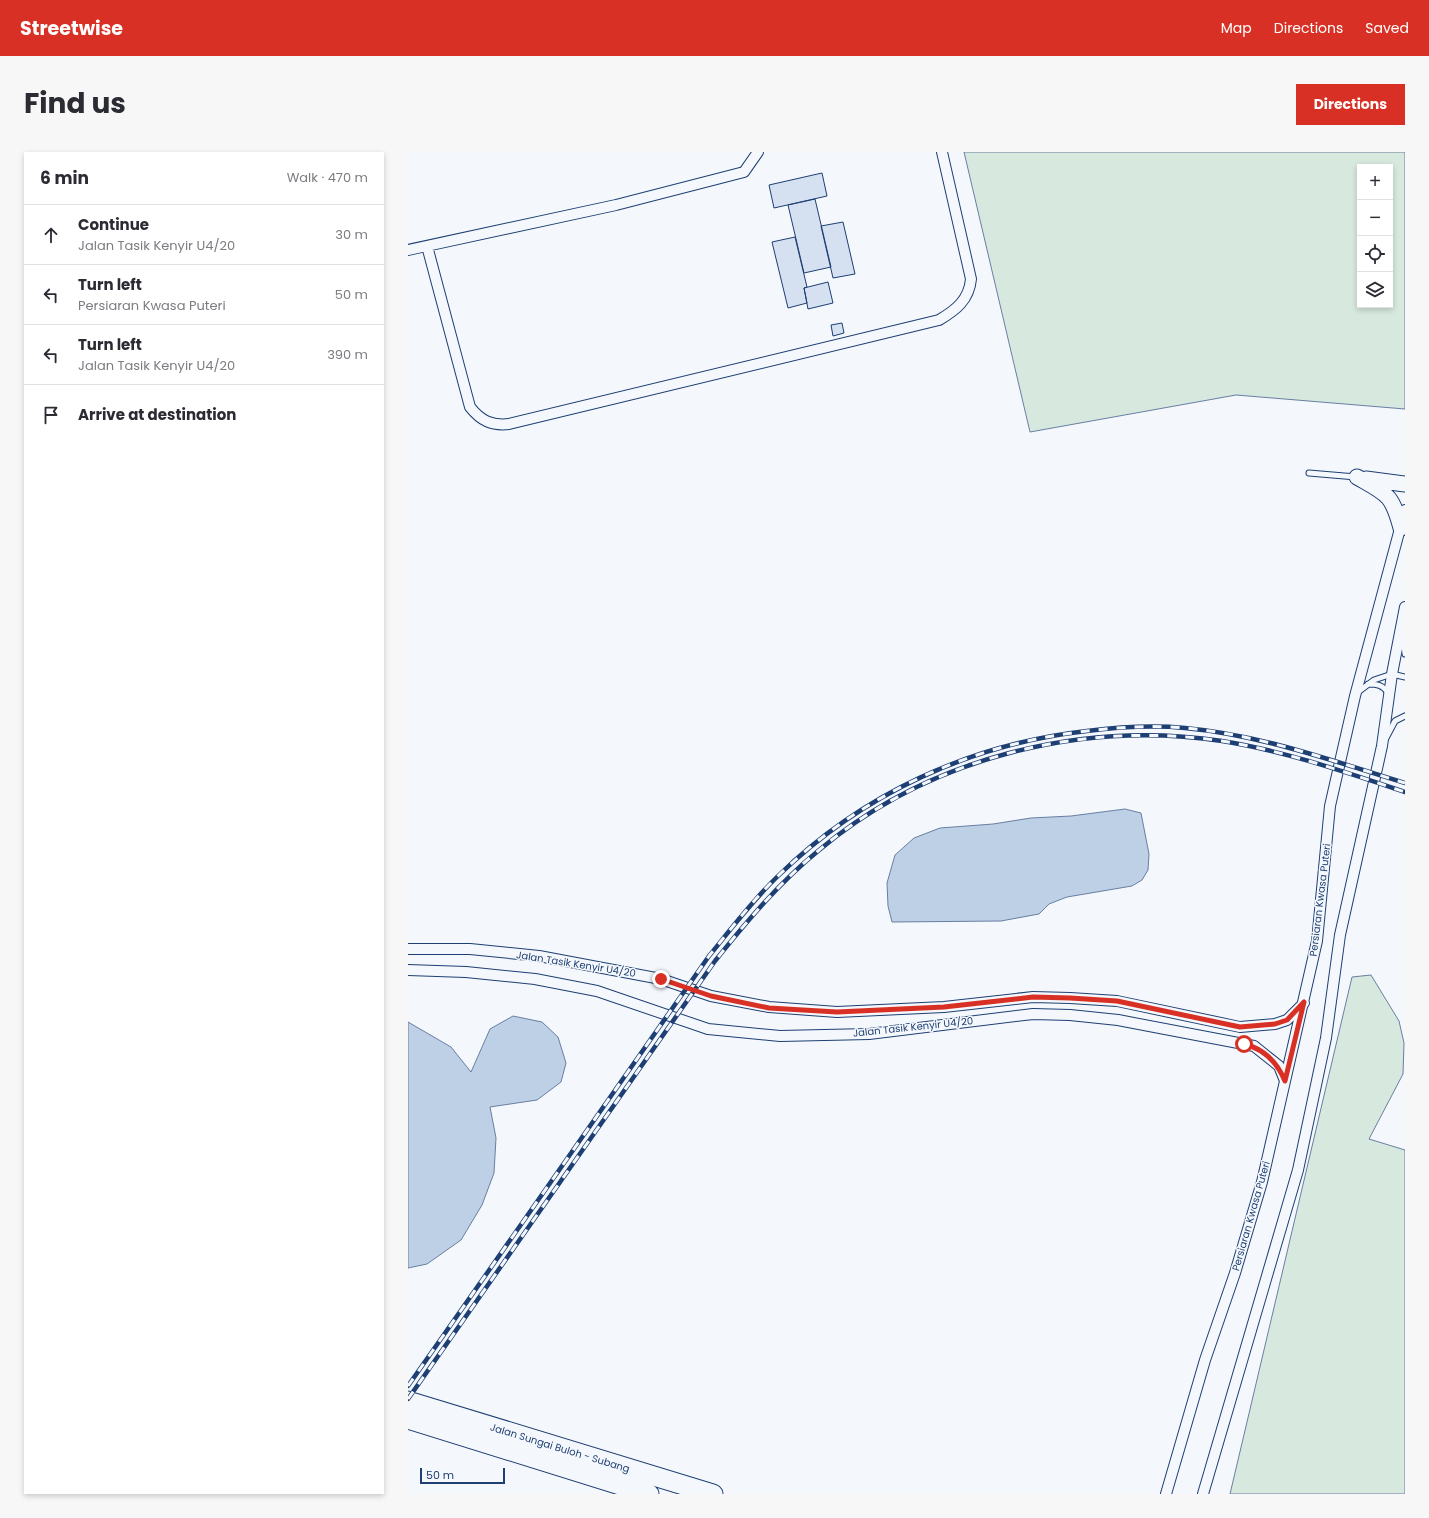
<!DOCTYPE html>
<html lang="en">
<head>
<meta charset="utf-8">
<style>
	:root { --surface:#fff; --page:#f7f7f7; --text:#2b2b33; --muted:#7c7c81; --line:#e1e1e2; --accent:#d93025 }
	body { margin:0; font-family:Poppins,sans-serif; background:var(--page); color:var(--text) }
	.controls { position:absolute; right:12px; top:12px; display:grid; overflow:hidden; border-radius:0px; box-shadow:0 2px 6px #0003 }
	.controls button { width:36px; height:36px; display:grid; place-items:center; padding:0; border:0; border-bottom:1px solid var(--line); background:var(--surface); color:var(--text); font:20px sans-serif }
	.scale { position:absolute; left:12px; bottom:10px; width:85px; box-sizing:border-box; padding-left:4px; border:2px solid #1d3f73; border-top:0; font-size:11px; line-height:14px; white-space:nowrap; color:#1d3f73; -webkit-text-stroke:3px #f4f7fb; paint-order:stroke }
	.stop { position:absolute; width:12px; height:12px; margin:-9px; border:3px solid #d93025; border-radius:50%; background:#fff }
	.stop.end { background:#d93025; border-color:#fff; box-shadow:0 1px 4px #0008 }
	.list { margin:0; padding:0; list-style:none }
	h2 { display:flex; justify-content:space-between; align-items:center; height:52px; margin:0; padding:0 16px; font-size:17px }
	h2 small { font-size:13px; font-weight:400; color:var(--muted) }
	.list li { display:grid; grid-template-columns:26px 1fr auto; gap:12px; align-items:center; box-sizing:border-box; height:60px; padding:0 16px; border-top:1px solid var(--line) }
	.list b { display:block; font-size:15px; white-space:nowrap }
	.list p { margin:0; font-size:13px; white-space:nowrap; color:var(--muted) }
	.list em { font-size:13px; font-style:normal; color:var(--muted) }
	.icon { flex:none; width:22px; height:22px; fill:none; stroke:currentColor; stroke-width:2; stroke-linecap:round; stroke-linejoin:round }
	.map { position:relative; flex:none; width:997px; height:1342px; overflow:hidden; border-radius:0px }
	header { display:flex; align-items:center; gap:24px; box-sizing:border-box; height:56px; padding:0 20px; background:var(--accent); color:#fff }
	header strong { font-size:19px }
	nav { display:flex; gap:22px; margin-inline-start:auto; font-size:14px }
	.intro { display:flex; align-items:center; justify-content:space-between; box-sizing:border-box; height:96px; padding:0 24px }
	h1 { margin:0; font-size:28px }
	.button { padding:10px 18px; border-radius:0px; background:var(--accent); color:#fff; font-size:14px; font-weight:700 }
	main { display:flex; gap:24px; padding:0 24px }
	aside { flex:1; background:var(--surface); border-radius:0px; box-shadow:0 2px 6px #0003 }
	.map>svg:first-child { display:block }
	.green { fill:#d7e8df; stroke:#687fa3; fill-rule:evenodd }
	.water { fill:#bed0e5; stroke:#687fa3 }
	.building { fill:#d5e0f0; stroke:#1d3f73 }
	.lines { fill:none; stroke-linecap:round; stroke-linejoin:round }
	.lane-casing { stroke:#1d3f73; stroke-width:7 }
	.street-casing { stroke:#1d3f73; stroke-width:12 }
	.secondary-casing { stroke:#1d3f73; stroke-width:17 }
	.highway-casing { stroke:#1d3f73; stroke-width:21 }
	.lane { stroke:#f4f7fb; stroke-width:5 }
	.street { stroke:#f4f7fb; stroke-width:10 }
	.secondary { stroke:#f4f7fb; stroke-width:15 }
	.highway { stroke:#f4f7fb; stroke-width:19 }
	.rail-casing { stroke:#1d3f73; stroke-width:4.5 }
	.rail { stroke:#f4f7fb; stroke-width:3; stroke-dasharray:9; stroke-linecap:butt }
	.route { stroke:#d93025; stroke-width:5 }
	.labels { text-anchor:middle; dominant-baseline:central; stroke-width:3; stroke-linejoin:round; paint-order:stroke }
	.street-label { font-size:10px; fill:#1d3f73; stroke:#f4f7fb }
</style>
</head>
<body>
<header>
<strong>Streetwise</strong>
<nav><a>Map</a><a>Directions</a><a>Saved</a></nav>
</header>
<div class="intro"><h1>Find us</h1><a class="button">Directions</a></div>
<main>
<aside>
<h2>6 min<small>Walk · 470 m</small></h2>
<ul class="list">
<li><svg class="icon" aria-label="ahead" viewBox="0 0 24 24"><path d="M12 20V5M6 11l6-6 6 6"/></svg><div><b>Continue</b><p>Jalan Tasik Kenyir U4/20</p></div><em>30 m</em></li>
<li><svg class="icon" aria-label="left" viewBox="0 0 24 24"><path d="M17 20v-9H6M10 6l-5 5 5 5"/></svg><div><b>Turn left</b><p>Persiaran Kwasa Puteri</p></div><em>50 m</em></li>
<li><svg class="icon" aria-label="left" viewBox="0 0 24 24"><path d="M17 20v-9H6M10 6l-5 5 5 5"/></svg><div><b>Turn left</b><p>Jalan Tasik Kenyir U4/20</p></div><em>390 m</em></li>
<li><svg class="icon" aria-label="arrive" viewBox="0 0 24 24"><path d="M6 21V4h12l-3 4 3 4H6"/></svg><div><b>Arrive at destination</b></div></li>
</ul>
</aside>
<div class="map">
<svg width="997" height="1342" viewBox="0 0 997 1342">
	<rect width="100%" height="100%" fill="#f4f7fb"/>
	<path class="green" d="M556 0H997V257L828 243 622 280ZM952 15H982V153H952Z
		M963 823 991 869 996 891 995 922 961 987 997 998V1342H822L944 825Z"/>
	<path class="water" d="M717 657 733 661 741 702 740 718 734 728 724 734 659 745 641 752 631 762 593 769 484 770 480 754 479 731 487 703 506 686 532 676 585 672 623 666 663 664Z
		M105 864 134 870 150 885 158 911 153 930 129 948 82 955 88 986 86 1021 74 1053 53 1088 19 1112 0 1116V870L43 895 63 920 82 877Z"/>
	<path class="building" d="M414 21 419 44 366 56 361 33Z
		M407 47 423 115 396 121 380 53Z
		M435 70 447 122 425 126 413 74Z
		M387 85 399 135 396 136 399 151 380 156 364 90Z
		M420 130 425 151 400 157 396 136Z
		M434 171 436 181 425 184 423 173Z"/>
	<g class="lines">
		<defs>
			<path id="lane" d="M901 321 948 325
				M995 484 997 502
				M960 532C969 532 975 533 980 541
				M950 540 966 528 984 522 997 525
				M978 586 987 569 997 564"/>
			<path id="street" d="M19 94 62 255C73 269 84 274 101 272L531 168C548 158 561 148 563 127L534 0
				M0 98 208 53 336 20 350 0
				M0 797H62L131 804 253 827 303 844 361 855 429 860 536 855 625 845 662 846 709 849 832 875 867 872 879 868 896 851
				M0 818 58 820 127 827 189 839 300 877 372 884 461 882 625 862 662 863 710 868 846 894 871 914 877 929
				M758 1342 797 1208 827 1121 854 1030 909 789 922 654 947 544 997 358
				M795 1342 890 1018 918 886 932 783 974 594 984 522 997 455"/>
			<path id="secondary" d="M949 325C979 342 984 342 993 376
				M958 327 997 332"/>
			<path id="highway" d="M0 1249 305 1342
				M0 1267 241 1342"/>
		</defs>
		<use href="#lane" class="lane-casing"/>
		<use href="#street" class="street-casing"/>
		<use href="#secondary" class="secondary-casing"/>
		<use href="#highway" class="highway-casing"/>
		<use href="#lane" class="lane"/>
		<use href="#street" class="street"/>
		<use href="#secondary" class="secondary"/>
		<use href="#highway" class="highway"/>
		<defs>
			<path id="rail" d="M0 1234 301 804C323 777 344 749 370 724 454 642 562 592 679 579 711 575 745 573 777 576 853 583 925 609 997 631
				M0 1247 307 809C339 769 371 731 410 699 520 606 673 568 814 589 877 599 937 620 997 640"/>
		</defs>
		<use href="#rail" class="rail-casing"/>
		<use href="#rail" class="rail"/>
	</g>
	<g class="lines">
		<path class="route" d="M253 827 303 844 361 856 429 860 536 855 625 845 662 846 709 849 832 875 867 872 879 868 896 850 877 929C869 910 857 897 836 892"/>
	</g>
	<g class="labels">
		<g class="street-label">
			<text transform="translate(912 748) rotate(-83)">Persiaran Kwasa Puteri</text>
			<text transform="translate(168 812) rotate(9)">Jalan Tasik Kenyir U4/20</text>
			<text transform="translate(505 875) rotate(-6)">Jalan Tasik Kenyir U4/20</text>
			<text transform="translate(843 1064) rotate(-74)">Persiaran Kwasa Puteri</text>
			<text transform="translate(152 1296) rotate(17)">Jalan Sungai Buloh - Subang</text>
		</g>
	</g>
</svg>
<div class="controls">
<button>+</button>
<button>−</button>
<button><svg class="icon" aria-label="locate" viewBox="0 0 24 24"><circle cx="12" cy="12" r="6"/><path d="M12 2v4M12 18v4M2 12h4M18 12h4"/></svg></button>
<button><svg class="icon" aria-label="layers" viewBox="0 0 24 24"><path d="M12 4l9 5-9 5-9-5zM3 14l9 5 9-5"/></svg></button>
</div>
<div class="scale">50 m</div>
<div class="stop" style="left:836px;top:892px"></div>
<div class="stop end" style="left:253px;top:827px"></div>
</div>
</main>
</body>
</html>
